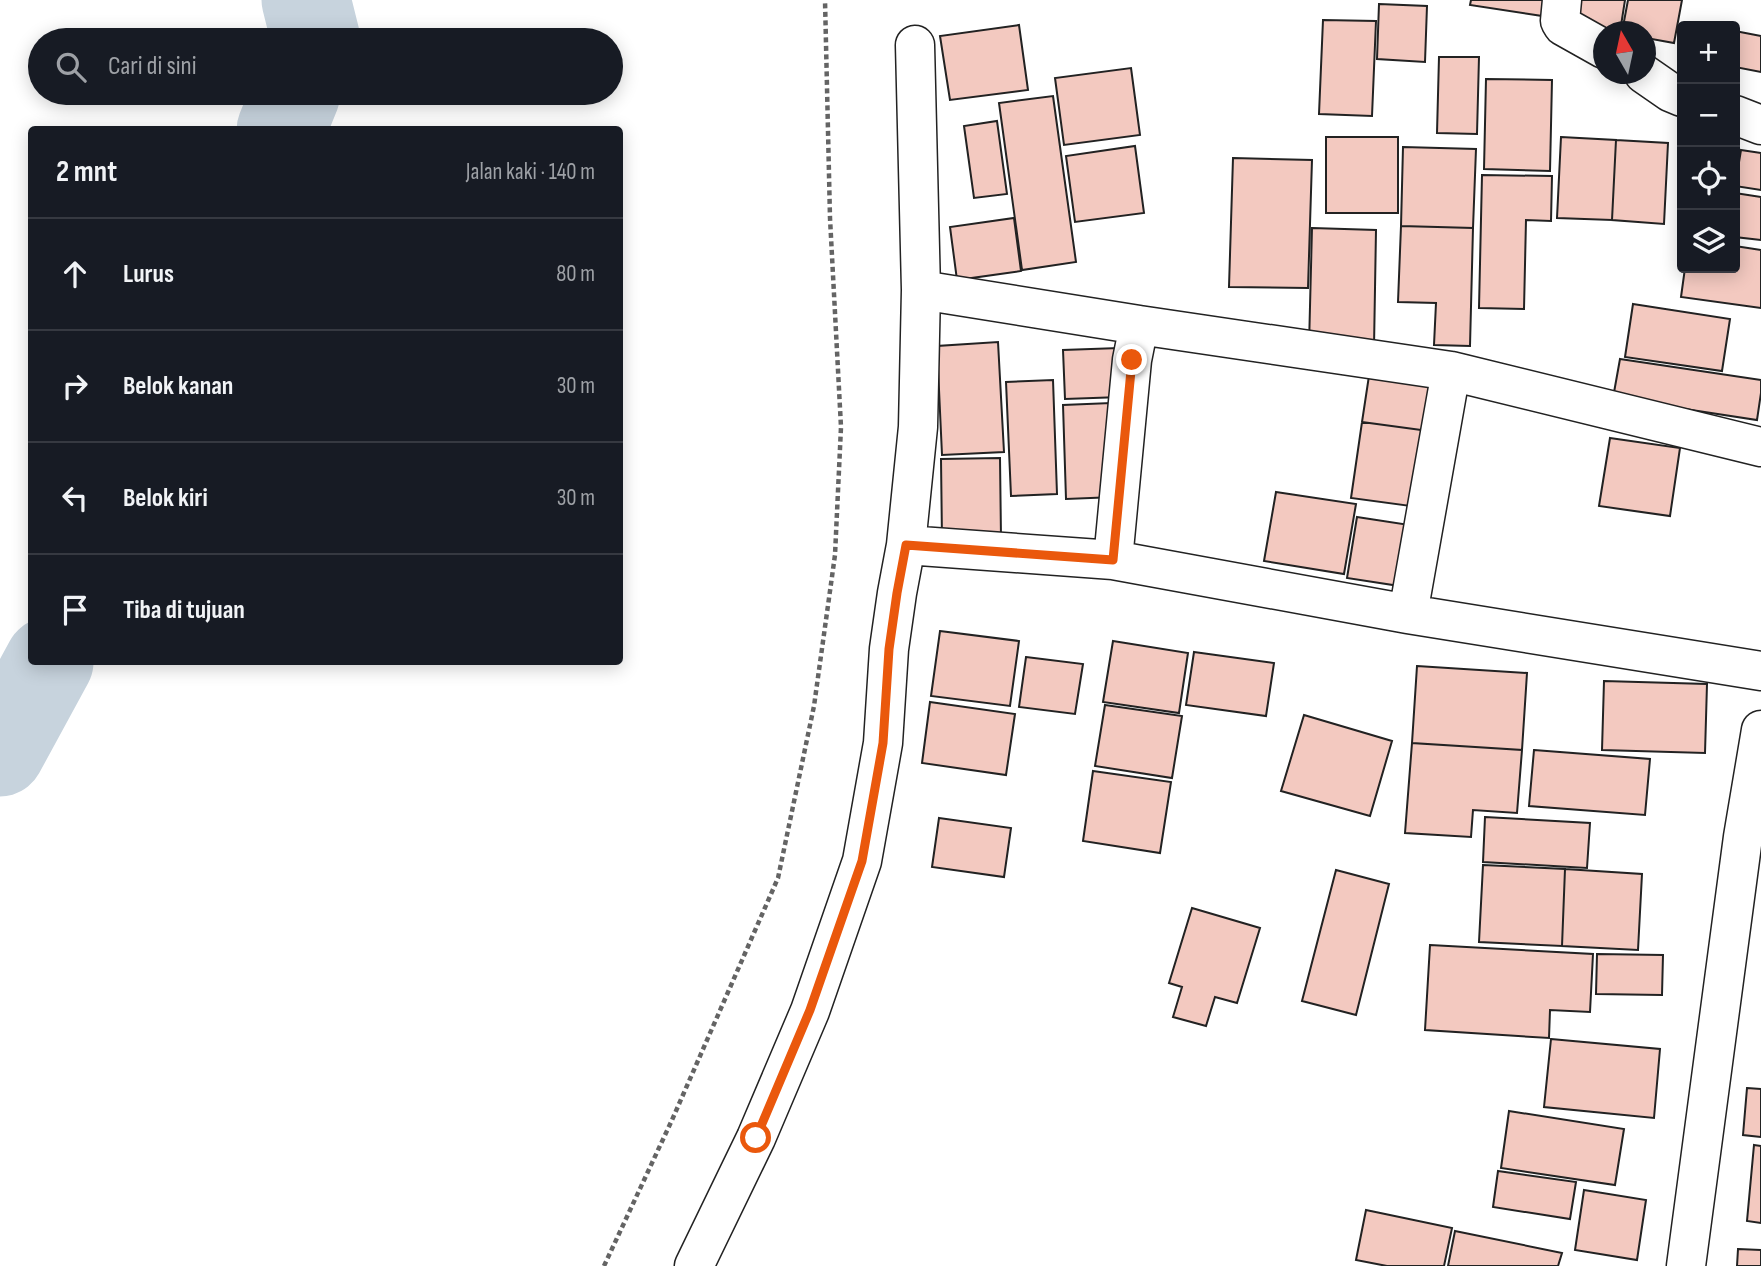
<!DOCTYPE html>
<html lang="id">
<head>
<meta charset="utf-8">
<style>
	:root { --surface:#171b24; --page:#20242c; --text:#f1f3f6; --muted:#9ea1a6; --line:#363941 }
	body { margin:0; font-family:"Sofia Sans Condensed",sans-serif; background:var(--page); color:var(--text) }
	.controls { position:absolute; right:21px; top:21px; display:grid; overflow:hidden; border-radius:7px; box-shadow:0 4px 18px #0003 }
	.controls button { width:63px; height:63px; display:grid; place-items:center; padding:0; border:0; border-bottom:2px solid var(--line); background:var(--surface); color:var(--text); font:35px sans-serif }
	.compass { position:absolute; left:1593px; top:21px; width:63px; height:63px; border-radius:50%; background:var(--surface); box-shadow:0 4px 18px #0003; rotate:351deg }
	.stop { position:absolute; width:21px; height:21px; margin:-16px; border:5px solid #ea580c; border-radius:50%; background:#fff }
	.stop.end { background:#ea580c; border-color:#fff; box-shadow:0 2px 7px #0008 }
	.list { margin:0; padding:0; list-style:none }
	h2 { display:flex; justify-content:space-between; align-items:center; height:91px; margin:0; padding:0 28px; font-size:30px }
	h2 small { font-size:23px; font-weight:400; color:var(--muted) }
	.list li { display:grid; grid-template-columns:46px 1fr auto; gap:21px; align-items:center; box-sizing:border-box; height:112px; padding:0 28px; border-top:2px solid var(--line) }
	.list b { display:block; font-size:26px; white-space:nowrap }
	.list em { font-size:23px; font-style:normal; color:var(--muted) }
	.icon { flex:none; width:38px; height:38px; fill:none; stroke:currentColor; stroke-width:2; stroke-linecap:round; stroke-linejoin:round }
	.map { position:relative; flex:none; width:1761px; height:1266px; overflow:hidden }
	.search { position:absolute; background:var(--surface); box-shadow:0 4px 18px #0003; left:28px; top:28px; width:595px; height:77px; display:flex; align-items:center; gap:18px; box-sizing:border-box; padding:0 24px; border-radius:38px; color:var(--muted); font-size:26px }
	.panel { position:absolute; background:var(--surface); box-shadow:0 4px 18px #0003; left:28px; top:126px; width:595px; height:539px; border-radius:7px }
	.map>svg:first-child { display:block }
	.lines { fill:none; stroke-linecap:round; stroke-linejoin:round }
	.river { stroke:#c7d3dd; stroke-width:89 }
	.building { fill:#f3c9c0; stroke:#222; stroke-width:2 }
	.minor-casing { stroke:#222; stroke-width:41 }
	.tertiary-casing { stroke:#222; stroke-width:41 }
	.path { stroke:#646464; stroke-width:4.5; stroke-dasharray:5 3.5; stroke-linecap:butt }
	.minor { stroke:#fff; stroke-width:38 }
	.tertiary { stroke:#fff; stroke-width:38 }
	.route { stroke:#ea580c; stroke-width:9 }
</style>
</head>
<body>
<div class="map">
<svg width="1761" height="1266" viewBox="0 0 1761 1266">
	<rect width="100%" height="100%" fill="#fff"/>
	<g class="lines">
		<path class="river" d="M306 0 316 40
			M281 130 296 93
			M0 752 49 662"/>
	</g>
	<path class="building" d="M1471 0H1552L1549 17 1470 5Z
		M1571 0H1625L1620 32 1567 23Z
		M1628 0H1682L1674 43 1646 38V32H1622Z
		M1379 4 1427 6 1425 62 1377 59Z
		M1323 20 1376 21 1372 116 1319 114Z
		M1019 25 1028 90 950 100 940 36Z
		M1735 31 1761 36V72L1735 67Z
		M1439 57H1479L1477 134 1437 133Z
		M1131 68 1140 135 1064 145 1055 78Z
		M1486 79 1552 80 1550 171 1484 169Z
		M1053 96 1076 262 1022 270 999 103Z
		M997 121 1007 194 974 198 964 126Z
		M1326 137H1398V213H1326Z
		M1561 137 1616 140 1612 220 1557 218Z
		M1616 140 1668 143 1664 224 1612 220Z
		M1135 146 1144 213 1075 222 1066 156Z
		M1403 147 1476 149 1473 228 1401 226Z
		M1741 150 1761 153V190L1735 186Z
		M1233 158 1312 160 1308 288 1229 287Z
		M1482 175 1552 176 1551 221 1526 220 1524 309 1479 308Z
		M1735 193 1761 197V240L1735 237Z
		M1014 218 1021 271 957 280 950 227Z
		M1401 226 1473 228 1470 346 1434 345 1436 303 1398 302Z
		M1312 228 1376 230 1374 347 1309 346Z
		M1735 246 1761 250V308L1681 297 1685 268H1735Z
		M1633 304 1730 319 1722 371 1625 357Z
		M998 342 1004 452 942 455 937 346Z
		M1119 348 1121 397 1065 399 1063 350Z
		M1620 359 1761 380V393L1757 420 1613 398Z
		M1370 369 1444 379 1436 432 1362 422Z
		M1053 380 1057 494 1011 496 1006 382Z
		M1111 403 1115 497 1066 499 1063 405Z
		M1362 422 1436 432 1425 508 1351 498Z
		M1610 438 1680 448 1670 516 1599 506Z
		M1000 458 1001 538 942 540 941 459Z
		M1276 492 1356 504 1344 574 1264 561Z
		M1357 517 1416 526 1406 587 1347 578Z
		M940 631 1019 641 1010 706 931 696Z
		M1113 641 1188 653 1179 713 1103 702Z
		M1194 652 1274 663 1266 716 1186 705Z
		M1026 657 1083 664 1075 714 1019 707Z
		M1417 666 1527 673 1522 750 1412 743Z
		M1604 681 1707 684 1705 753 1602 750Z
		M930 702 1015 714 1006 775 922 763Z
		M1105 705 1182 716 1172 778 1095 766Z
		M1304 715 1392 741 1370 816 1281 791Z
		M1412 743 1522 750 1517 813 1473 810 1471 837 1405 833Z
		M1534 750 1650 759 1645 815 1529 806Z
		M1093 771 1171 782 1160 853 1083 841Z
		M1485 817 1590 823 1587 868 1483 862Z
		M939 818 1011 828 1004 877 932 867Z
		M1483 865 1565 869 1562 946 1479 942Z
		M1565 869 1642 874 1638 950 1562 946Z
		M1336 870 1389 884 1356 1015 1302 1001Z
		M1192 908 1260 928 1237 1003 1215 997 1206 1026 1173 1017 1182 987 1169 983Z
		M1430 945 1593 954 1590 1012 1550 1010 1549 1038 1425 1030Z
		M1597 954 1663 955 1662 995 1596 994Z
		M1551 1039 1660 1049 1654 1118 1544 1107Z
		M1747 1088 1761 1089V1137L1743 1135Z
		M1509 1111 1624 1129 1615 1185 1501 1168Z
		M1754 1145 1761 1146V1223L1747 1221Z
		M1498 1171 1576 1182 1570 1219 1493 1207Z
		M1584 1190 1646 1200 1637 1260 1575 1250Z
		M1366 1210 1452 1228 1444 1266H1387L1356 1260Z
		M1455 1231 1562 1253 1558 1266H1448Z
		M1738 1249 1761 1250V1266H1737Z"/>
	<g class="lines">
		<defs>
			<path id="minor" d="M1562 0 1560 21 1563 26 1604 49
				M1644 74 1670 92 1682 97
				M1735 115 1761 125
				M921 290 1139 325 1132 360 1113 560
				M1139 325 1451 371 1761 447
				M906 545 1113 560 1408 614 1761 671
				M1408 614 1451 371
				M694 1266 756 1138 810 1011 862 861 883 743 889 649 897 593 906 545 918 427 921 290 915 45"/>
			<path id="tertiary" d="M1686 1266 1743 837 1761 730"/>
		</defs>
		<use href="#minor" class="minor-casing"/>
		<use href="#tertiary" class="tertiary-casing"/>
		<path class="path" d="M604 1266 672 1120 778 878 814 706 835 555 841 427 830 218 825 0"/>
		<use href="#minor" class="minor"/>
		<use href="#tertiary" class="tertiary"/>
	</g>
	<g class="lines">
		<path class="route" d="M756 1138 810 1010 862 861 883 743 889 649 897 593 906 545 1113 560 1132 360"/>
	</g>
</svg>
<div class="controls">
<button>+</button>
<button>−</button>
<button><svg class="icon" aria-label="locate" viewBox="0 0 24 24"><circle cx="12" cy="12" r="6"/><path d="M12 2v4M12 18v4M2 12h4M18 12h4"/></svg></button>
<button><svg class="icon" aria-label="layers" viewBox="0 0 24 24"><path d="M12 4l9 5-9 5-9-5zM3 14l9 5 9-5"/></svg></button>
</div>
<svg class="compass" viewBox="-18 -18 36 36"><path d="M0-13l5 13h-10z" fill="#e53935"/><path d="M0 13l5-13h-10z" fill="#9ea1a6"/></svg>
<div class="stop" style="left:756px;top:1138px"></div>
<div class="stop end" style="left:1132px;top:360px"></div>
<div class="search"><svg class="icon" aria-label="search" viewBox="0 0 24 24"><circle cx="10" cy="10" r="6"/><path d="M15 15l6 6"/></svg>Cari di sini</div>
<section class="panel">
<h2>2 mnt<small>Jalan kaki · 140 m</small></h2>
<ul class="list">
<li><svg class="icon" aria-label="ahead" viewBox="0 0 24 24"><path d="M12 20V5M6 11l6-6 6 6"/></svg><div><b>Lurus</b></div><em>80 m</em></li>
<li><svg class="icon" aria-label="right" viewBox="0 0 24 24"><path d="M7 20v-9h11M14 6l5 5-5 5"/></svg><div><b>Belok kanan</b></div><em>30 m</em></li>
<li><svg class="icon" aria-label="left" viewBox="0 0 24 24"><path d="M17 20v-9H6M10 6l-5 5 5 5"/></svg><div><b>Belok kiri</b></div><em>30 m</em></li>
<li><svg class="icon" aria-label="arrive" viewBox="0 0 24 24"><path d="M6 21V4h12l-3 4 3 4H6"/></svg><div><b>Tiba di tujuan</b></div></li>
</ul>
</section>
</div>
</body>
</html>
